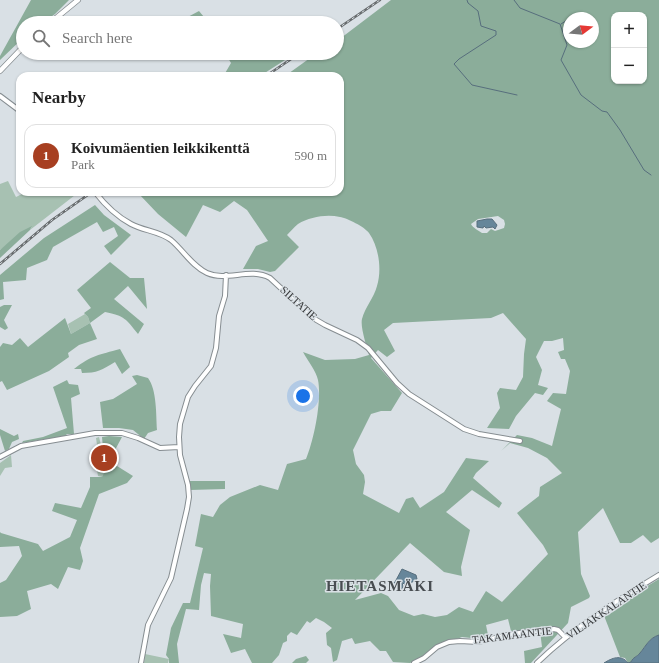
<!DOCTYPE html>
<html lang="en">
<head>
<meta charset="utf-8">
<style>
	:root { --surface:#fff; --page:#f2f2f2; --text:#222; --muted:#767676; --line:#e0e0e0; --accent:#a73f21 }
	body { margin:0; font-family:"Times New Roman",serif; background:var(--page); color:var(--text) }
	.controls { position:absolute; right:12px; top:12px; display:grid; overflow:hidden; border-radius:8px; box-shadow:0 1px 3px #0004 }
	.controls button { width:36px; height:36px; display:grid; place-items:center; padding:0; border:0; border-bottom:1px solid var(--line); background:var(--surface); color:var(--text); font:20px sans-serif }
	.compass { position:absolute; left:563px; top:12px; width:36px; height:36px; border-radius:50%; background:var(--surface); box-shadow:0 1px 3px #0004; rotate:74deg }
	.you { position:absolute; left:303px; top:396px; width:14px; height:14px; margin:-10px; border:3px solid #fff; border-radius:50%; background:#1a73e8; box-shadow:0 0 0 6px #1a73e833 }
	.badge { display:grid; place-items:center; width:26px; height:26px; border-radius:50%; background:var(--accent); color:#fff; font-size:13px; font-weight:700 }
	.pin { position:absolute; translate:-50% -50%; border:2px solid #fff; box-shadow:0 1px 4px #0006 }
	.list { margin:0; padding:0; list-style:none }
	h2 { display:flex; justify-content:space-between; align-items:center; height:52px; margin:0; padding:0 16px; font-size:17px }
	h2 small { font-size:13px; font-weight:400; color:var(--muted) }
	.list li { display:grid; grid-template-columns:26px 1fr auto; gap:12px; align-items:center; box-sizing:border-box; height:64px; margin:0 8px 8px; padding:0 8px; border:1px solid var(--line); border-radius:12px }
	.list b { display:block; font-size:15px; white-space:nowrap }
	.list p { margin:0; font-size:13px; white-space:nowrap; color:var(--muted) }
	.list em { font-size:13px; font-style:normal; color:var(--muted) }
	.icon { flex:none; width:22px; height:22px; fill:none; stroke:currentColor; stroke-width:2; stroke-linecap:round; stroke-linejoin:round }
	.map { position:relative; flex:none; width:659px; height:663px; overflow:hidden }
	.search { position:absolute; background:var(--surface); box-shadow:0 1px 3px #0004; left:16px; top:16px; width:328px; height:44px; display:flex; align-items:center; gap:10px; box-sizing:border-box; padding:0 14px; border-radius:22px; color:var(--muted); font-size:15px }
	.panel { position:absolute; background:var(--surface); box-shadow:0 1px 3px #0004; left:16px; top:72px; width:328px; height:124px; border-radius:12px }
	.map>svg:first-child { display:block }
	.green { fill:#a7c1b2 }
	.forest { fill:#8bad9a; fill-rule:evenodd }
	.water { fill:#66869a; stroke:#576e7d }
	.lines { fill:none; stroke-linecap:round; stroke-linejoin:round }
	.stream { stroke:#576e7d; stroke-width:1 }
	.secondary-casing { stroke:#868d91; stroke-width:6 }
	.primary-casing { stroke:#868d91; stroke-width:6 }
	.secondary { stroke:#fff; stroke-width:4 }
	.primary { stroke:#fff; stroke-width:4.5 }
	.rail-casing { stroke:#666a6c; stroke-width:2.5 }
	.rail { stroke:#d9e0e5; stroke-width:1; stroke-dasharray:3; stroke-linecap:butt }
	.labels { text-anchor:middle; dominant-baseline:central; stroke-width:3; stroke-linejoin:round; paint-order:stroke }
	.street-label { font-size:11px; fill:#353739; stroke:#d9e0e5 }
	.district-label { font-size:15px; font-weight:bold; letter-spacing:1px; fill:#484d51; stroke:#d9e0e5 }
</style>
</head>
<body>
<div class="map">
<svg width="659" height="663" viewBox="0 0 659 663">
	<rect width="100%" height="100%" fill="#d9e0e5"/>
	<path class="green" d="M8 181 16 197 26 192H79L30 230 32 227 0 250V184Z
		M85 314 88 317 90 323 71 334 68 324Z
		M99 437 102 449 110 448 115 450 102 477 98 476 96 465 100 464 96 438Z
		M11 455 12 467 5 468 0 476V463Z
		M145 654 169 659 168 663H144Z"/>
	<path class="forest" d="M31 0H69L55 14 42 23H23V38L0 60V56Z
		M391 0H659V538L651 543 643 535 631 543H620L603 508 578 532 581 574 590 596 589 598 571 607 568 623 531 663H525L524 651 542 647 540 631 512 635 508 619 486 625 489 640 462 637 433 648 421 658 410 663 393 662 386 651H380L370 641 355 644 352 638 342 641 337 660 333 662 331 648 327 645 326 633 332 628 324 622 316 618 310 623 307 621 297 635 291 632 287 636V641L283 643 279 655 272 663H252L245 649 231 653 223 634 241 638 243 624 211 616 210 586 211 574 204 573 201 585 199 610 186 609 177 644 179 663H169V659L166 655 171 628 183 603H190L203 548 195 546 201 514 213 517 220 505 230 497 260 485 278 490 287 464 306 459C314 440 322 400 318 380 316 371 308 361 303 352L325 360 355 359 369 355C367 347 360 327 362 319 365 307 374 298 377 286 382 270 379 247 369 233 365 227 347 218 340 217 326 214 310 217 298 224 294 227 291 231 287 235L299 247 275 271 270 272 258 269H243L256 246 268 241 247 210 234 201 220 212 203 205 186 237 158 214 139 194 125 195 123 192H340V76H285L317 53H337V41ZM614 15H644V81H614ZM569 18H593V42H569ZM498 216 504 220 505 224 504 228 495 231 491 229 487 233H482C478 230 473 228 471 224L478 219ZM503 313 526 339 524 354 523 377 516 390 500 388 497 393 500 408 487 428 509 429 516 416 535 393 543 395 548 388 538 385 542 370 536 357 544 341H552L563 338 564 350 558 352 561 359H565L570 371 566 394 553 393 547 401 561 409 552 446 532 438 517 435 501 451 510 443 528 448 547 458 562 473 540 487 539 496 517 513 543 545 548 554 502 602 486 591 473 612 459 607 447 615 435 617 423 614 414 616 399 610 388 596 381 593 355 600 410 543 444 572 462 576 461 567 470 530 446 512 472 490 499 508 502 503 473 478 476 473 489 461 466 458 444 492 420 508 413 497 406 499 399 513 363 494 365 482 364 475 356 464 353 450 371 414 381 411H391L402 393 371 358 378 350 387 357 395 351 384 330 393 323 491 318Z
		M199 11 209 23H187L184 19Z
		M207 53H296L260 76H217L218 75H224L231 63 228 58H219Z
		M95 205 104 215 131 235 111 255 104 246 118 236 114 227 103 232 97 222 53 247 47 260 27 268 26 280 3 282 4 299 0 300V275L44 238Z
		M32 226 30 230 0 258V250L20 232Z
		M110 262 130 278H144L147 309 128 286 114 299 144 324 138 334C126 319 125 316 105 312L90 323 97 339 79 345 68 353 69 357 49 371 7 390 2 381 0 382V347L3 343 12 345 20 338 28 347 65 318 71 334 90 323 88 317 84 313 91 308 77 290Z
		M4 305H12L4 320 8 328 5 330 0 327V307Z
		M120 349 130 367 122 374 115 362C102 370 97 373 82 373L81 369H74C92 355 99 355 120 349Z
		M137 375 148 378C157 390 156 415 157 430L148 433 144 439 133 430 119 428H103L100 402 113 399 137 384 132 376Z
		M67 380 69 384 78 385 80 394 71 398 74 434H67L65 436 22 443 23 441 43 437 67 428 53 387Z
		M0 429 14 436 18 434 19 439 12 442 9 449 5 451 0 435Z
		M109 436 122 437 115 450 110 448H103L102 437Z
		M109 461 133 476 127 483 99 494 80 548 83 561 80 570 68 567 58 589 51 584 27 591 31 609 17 616 0 617V583L6 580 22 556 19 546 0 547V532L1 533 38 544 43 551 70 537 77 520 52 511 55 503 81 508 90 487V477H102Z
		M190 481H225V489L190 490Z
		M659 579V635C649 638 646 646 640 653 637 657 633 657 631 662L628 663 625 658 620 657 603 613Z
		M306 656 309 660 306 663H292L296 659Z"/>
	<path class="water" d="M487 219H492L497 225 495 229 493 227 486 228 484 226 483 228 477 227V221Z
		M402 569 416 575 417 579 406 586 402 582 403 587 401 590 394 591 391 589 390 586 395 582Z
		M659 635V663H604C612 658 621 654 628 663L631 662C633 657 637 657 640 653 646 646 649 638 659 635Z"/>
	<g class="lines">
		<path class="stream" d="M467 0 468 3 478 11 481 26 496 31V35L459 59 454 64 472 85 517 95
			M514 0 520 8 560 24 567 45 561 60 581 95 602 111 607 112 620 130 644 170 651 175
			M571 18 574 16V18
			M561 24 569 19"/>
		<defs>
			<path id="secondary" d="M0 96 20 111
				M95 192C105 205 116 216 131 224 144 231 159 231 171 240 183 250 192 266 207 273 227 282 250 267 270 278L313 318 325 325 357 340 368 348 397 383 409 394 464 429 479 434 520 441
				M0 457 21 446 95 433H122L138 438 160 448 179 447
				M141 663 148 625 171 578 187 509 189 497 188 485 180 455 179 437 180 424 188 397 195 386 211 366 216 348 219 316 225 296 226 275
				M414 663 424 658 437 647 449 642 460 641 478 642 511 634 554 629 558 630 565 637
				M537 663C573 628 616 601 659 575"/>
			<path id="primary" d="M50 23 78 0
				M0 71 23 47"/>
		</defs>
		<use href="#secondary" class="secondary-casing"/>
		<use href="#primary" class="primary-casing"/>
		<use href="#secondary" class="secondary"/>
		<use href="#primary" class="primary"/>
		<defs>
			<path id="rail" d="M337 29 380 0
				M266 76 300 53
				M0 264 52 220 92 192"/>
		</defs>
		<use href="#rail" class="rail-casing"/>
		<use href="#rail" class="rail"/>
	</g>
	<g class="labels">
		<g class="street-label">
			<text transform="translate(299 303) rotate(42)">SILTATIE</text>
			<text transform="translate(606 610) rotate(-34)">VILJAKKALANTIE</text>
			<text transform="translate(512 635) rotate(-7)">TAKAMAANTIE</text>
		</g>
		<g class="district-label">
			<text x="380" y="586">HIETASMÄKI</text>
		</g>
	</g>
</svg>
<div class="controls">
<button>+</button>
<button>−</button>
</div>
<svg class="compass" viewBox="-18 -18 36 36"><path d="M0-13l5 13h-10z" fill="#e53935"/><path d="M0 13l5-13h-10z" fill="#767676"/></svg>
<div class="you"></div>
<div class="pin badge" style="left:104px;top:458px">1</div>
<div class="search"><svg class="icon" aria-label="search" viewBox="0 0 24 24"><circle cx="10" cy="10" r="6"/><path d="M15 15l6 6"/></svg>Search here</div>
<section class="panel">
<h2>Nearby<small></small></h2>
<ul class="list">
<li><span class="badge">1</span><div><b>Koivumäentien leikkikenttä</b><p>Park</p></div><em>590 m</em></li>
</ul>
</section>
</div>
</body>
</html>
